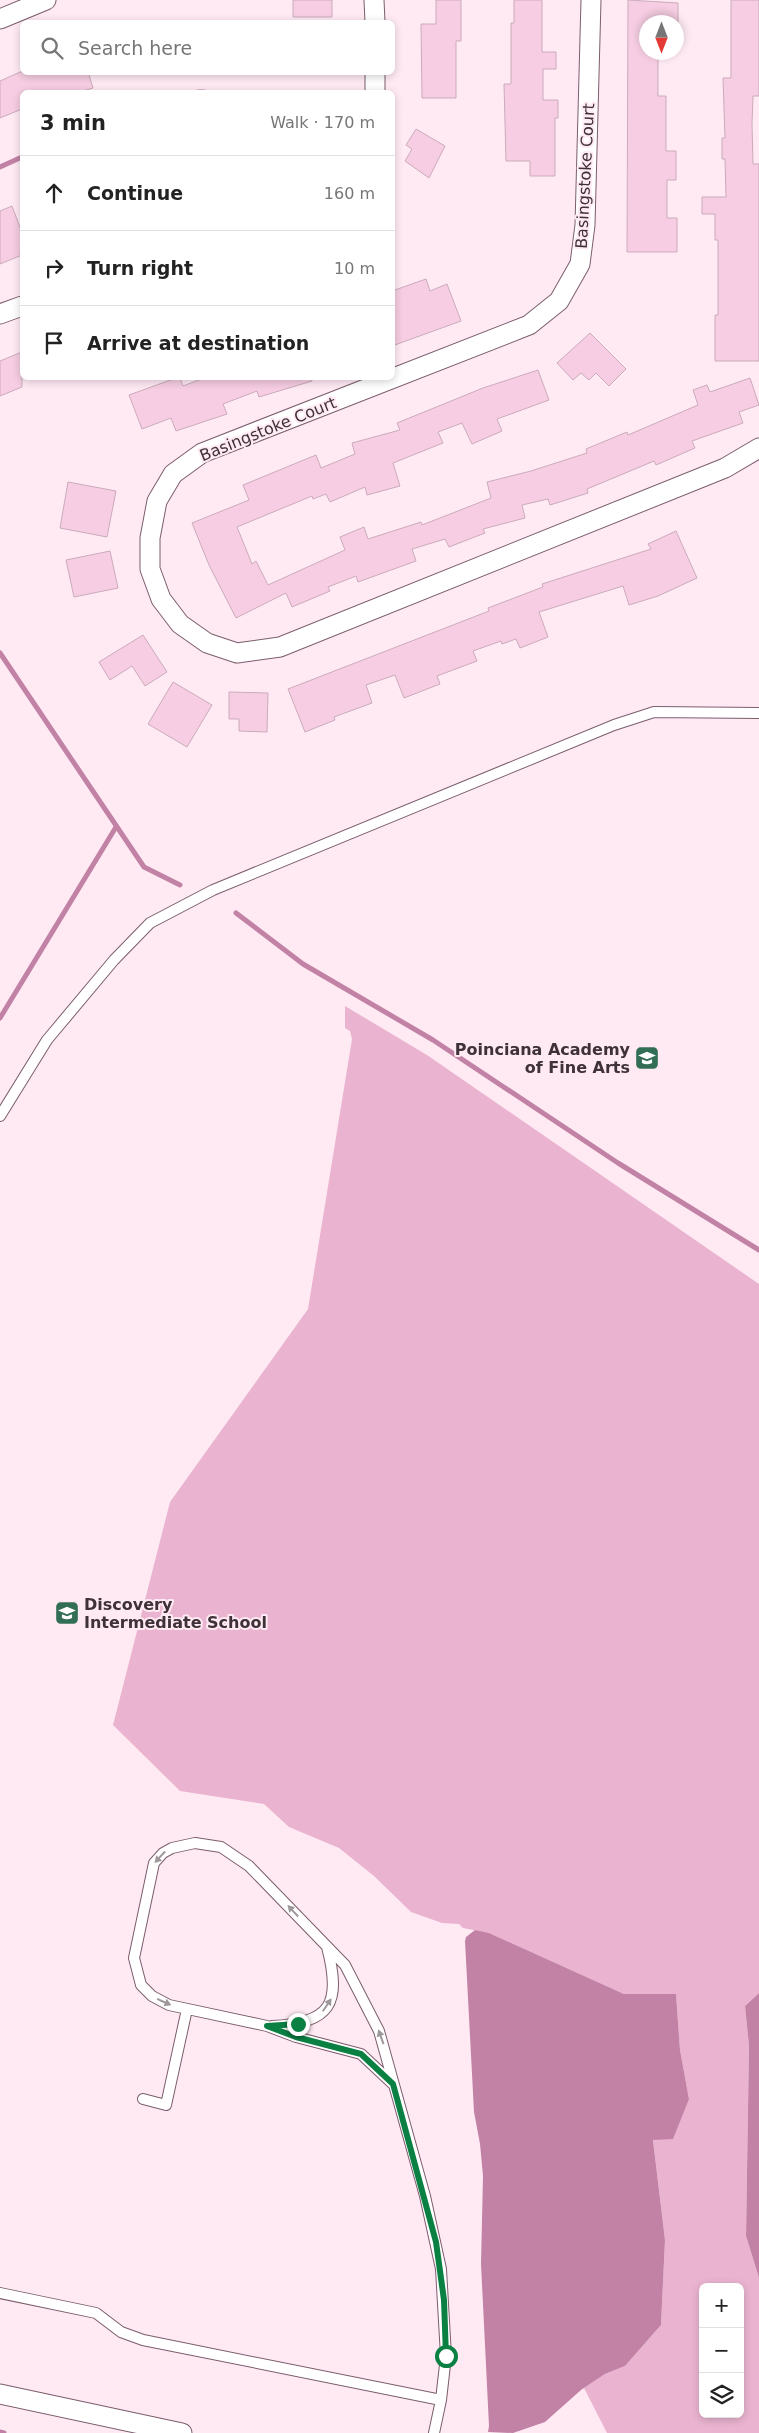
<!DOCTYPE html>
<html lang="en">
<head>
<meta charset="utf-8">
<style>
	:root { --surface:#fff; --page:#f2f2f2; --text:#222; --muted:#767676; --line:#e0e0e0 }
	body { margin:0; font-family:"DejaVu Sans",sans-serif; background:var(--page); color:var(--text) }
	.controls { position:absolute; right:15px; bottom:15px; display:grid; overflow:hidden; border-radius:8px; box-shadow:0 2px 8px #0003 }
	.controls button { width:45px; height:45px; display:grid; place-items:center; padding:0; border:0; border-bottom:1px solid var(--line); background:var(--surface); color:var(--text); font:25px sans-serif }
	.compass { position:absolute; left:639px; top:15px; width:45px; height:45px; border-radius:50%; background:var(--surface); box-shadow:0 2px 8px #0003; rotate:180deg }
	.stop { position:absolute; width:15px; height:15px; margin:-11px; border:4px solid #0b8043; border-radius:50%; background:#fff }
	.stop.end { background:#0b8043; border-color:#fff; box-shadow:0 1px 5px #0008 }
	.list { margin:0; padding:0; list-style:none }
	h2 { display:flex; justify-content:space-between; align-items:center; height:65px; margin:0; padding:0 20px; font-size:21px }
	h2 small { font-size:16px; font-weight:400; color:var(--muted) }
	.list li { display:grid; grid-template-columns:32px 1fr auto; gap:15px; align-items:center; box-sizing:border-box; height:75px; padding:0 20px; border-top:1px solid var(--line) }
	.list b { display:block; font-size:19px; white-space:nowrap }
	.list em { font-size:16px; font-style:normal; color:var(--muted) }
	.icon { flex:none; width:28px; height:28px; fill:none; stroke:currentColor; stroke-width:2; stroke-linecap:round; stroke-linejoin:round }
	.map { position:relative; flex:none; width:759px; height:2433px; overflow:hidden }
	.search { position:absolute; background:var(--surface); box-shadow:0 2px 8px #0003; left:20px; top:20px; width:375px; height:55px; display:flex; align-items:center; gap:12px; box-sizing:border-box; padding:0 18px; border-radius:8px; color:var(--muted); font-size:19px }
	.panel { position:absolute; background:var(--surface); box-shadow:0 2px 8px #0003; left:20px; top:90px; width:375px; height:290px; border-radius:8px }
	.map>svg:first-child { display:block }
	.green { fill:#eab4d0; fill-rule:evenodd }
	.water { fill:#c282a5 }
	.lines { fill:none; stroke-linecap:round; stroke-linejoin:round }
	.stream { stroke:#c282a5; stroke-width:5 }
	.building { fill:#f6cde2; stroke:#cbabbb }
	.service-casing { stroke:#7b5d6c; stroke-width:12 }
	.minor-casing { stroke:#7b5d6c; stroke-width:21 }
	.service { stroke:#fff; stroke-width:10 }
	.minor { stroke:#fff; stroke-width:19 }
	.oneway { fill:#9e989b }
	.route { stroke:#0b8043; stroke-width:6 }
	.labels { text-anchor:middle; dominant-baseline:central; stroke-width:4; stroke-linejoin:round; paint-order:stroke }
	.street-label { font-size:16px; fill:#3e3137; stroke:#ffeaf4 }
	.poi-label { font-size:16px; font-weight:bold; fill:#3e3137; stroke:#ffeaf4; text-anchor:end }
</style>
</head>
<body>
<div class="map">
<svg width="759" height="2433" viewBox="0 0 759 2433">
	<rect width="100%" height="100%" fill="#ffeaf4"/>
	<path class="green" d="M345 1006 427 1055 759 1284V1993L745 2006 749 2046 746 2236 759 2278V2433H607L584 2388 605 2374 625 2366 661 2325 665 2240 653 2139 689 2099 680 2050 676 1994H624L489 1933 463 1928 459 1924 442 1923 411 1912 374 1876 339 1848 289 1827 264 1804 180 1791 113 1725 170 1502 308 1309 352 1039 350 1031 345 1028ZM703 2287H740V2414H703Z"/>
	<path class="water" d="M475 1930 489 1933 624 1994H676L680 2050 689 2099 673 2139 653 2140 665 2240 661 2325 625 2366 605 2374 581 2390 545 2422 513 2433 488 2432 489 2426 481 2264 483 2176 480 2144 474 2112 465 1941 466 1937Z
		M759 1993V2278L746 2236 749 2046 745 2006Z"/>
	<g class="lines">
		<path class="stream" d="M198 92H204
			M0 167 22 157
			M0 653 144 867 180 885
			M236 913 303 964 433 1040 618 1163 759 1250
			M0 1018 116 827
			M0 2432 4 2433"/>
	</g>
	<path class="building" d="M293 0H332V17H293Z
		M436 0H461V41H456V98H422L421 24H436Z
		M514 0H542V52H556V69H543V100H558V118H555V176H530V161H506L504 84H511V23H514Z
		M628 0 678 3V22H646V52H658V96H666V151H676V180H667V218H677V252H627Z
		M731 0H759V96H753L752 123 753 164H759V361H715V315H718V240H715V214H702V197H726L725 159H722V138H725L723 78H731Z
		M20 72H88L93 88 80 92H22V109L0 118V81Z
		M416 129 445 146 429 178 405 161 412 149 406 145Z
		M12 206 22 233V255L0 264V211Z
		M426 279 430 291 447 284 461 321 392 346V291Z
		M590 333 626 369 609 386 596 373 589 380 581 373 573 380 557 363Z
		M22 352V387L0 396V361Z
		M538 370 549 400 497 419 502 431 472 444 462 423 438 432 443 443 393 463 400 486 367 495 365 487 330 502 326 494 313 499 312 496 237 527 252 564 256 561 268 585 345 550 340 537 364 527 368 539 421 522 422 525 491 498 487 482 531 471 587 453 586 449 627 432 628 435 698 405 693 390 707 385 710 392 750 378 759 405 739 412 743 423 692 441 695 448 656 465 654 461 587 489 588 493 550 505 548 499 522 505 525 518 483 529 485 533 449 547 445 539 412 549 416 561 358 582 356 576 328 587 330 591 292 607 286 593 236 618 209 565 192 523 249 500 243 485 316 455 321 468 355 454 352 443 400 430 397 423 483 388Z
		M176 378H180L183 386 204 378H312V381L259 397 257 391 223 404 227 414 176 431 171 418 142 429 129 395Z
		M68 482 116 491 107 537 60 528Z
		M676 531 697 578 658 596 629 605 623 586 539 612 548 637 520 648 516 639 502 644 501 641 473 651 477 661 437 676 440 684 404 698 395 675 366 685 372 703 334 717 335 720 305 732 288 689 489 611 488 608 543 587 542 584 651 549 648 544Z
		M110 551 118 588 74 597 66 560Z
		M143 635 167 672 145 686 132 666 110 680 99 662Z
		M173 682 212 705 187 747 148 724Z
		M229 692 268 693 267 732 239 731V719H229Z"/>
	<g class="lines">
		<defs>
			<path id="service" d="M0 1116 47 1040 114 960 150 923 213 890 614 725 654 712 759 713
				M272 2026C331 2023 342 2004 327 1947
				M393 2084 361 2054 296 2037 267 2026 169 2005 152 1996 141 1985 134 1958 154 1863 163 1853 172 1848 195 1843 221 1847 249 1866 345 1965 379 2031 425 2196 441 2269 446 2356 441 2400 434 2433
				M143 2099 166 2105 187 2009
				M0 2293 96 2313 121 2332 143 2340 441 2400"/>
			<path id="minor" d="M374 0 375 22
				M591 0 585 225 580 264 559 301 529 325 202 453 173 474 157 501 150 538V569L161 599 180 624 207 643 237 653 280 647 725 468 759 448
				M0 19 46 0
				M375 92V72
				M0 314 22 306
				M0 2394 182 2433"/>
		</defs>
		<use href="#service" class="service-casing"/>
		<use href="#minor" class="minor-casing"/>
		<use href="#service" class="service"/>
		<use href="#minor" class="minor"/>
	</g>
	<defs><path id="oneway-solid" d="M-6-.8H1V-3.2L6.5 0L1 3.2V.8H-6Z" transform="scale(1.25)"/></defs>
	<g class="oneway">
		<use href="#oneway-solid" transform="translate(160 1857) rotate(133)"/>
		<use href="#oneway-solid" transform="translate(293 1911) rotate(-133)"/>
		<use href="#oneway-solid" transform="translate(164 2002) rotate(24)"/>
		<use href="#oneway-solid" transform="translate(327 2005) rotate(-56)"/>
		<use href="#oneway-solid" transform="translate(381 2037) rotate(-110)"/>
	</g>
	<g class="lines">
		<path class="route" d="M298 2024 267 2026 296 2037 361 2054 393 2084 436 2242 444 2300 446 2356"/>
	</g>
	<defs>
		<symbol id="school-square" viewBox="-11 -11 22 22"><rect x="-9" y="-9" width="18" height="18" rx="4" fill="#326d56" stroke="#ffeaf4"/><path d="M0-5L7-2L0 1L-7-2ZM-4 1L0 2.5L4 1V4Q0 6-4 4Z" fill="#fff"/></symbol>
	</defs>
	<g fill-rule="evenodd">
		<use href="#school-square" x="633" y="1044" width="28" height="28"/>
		<use href="#school-square" x="53" y="1599" width="28" height="28"/>
	</g>
	<g class="labels">
		<g class="street-label">
			<text transform="translate(585 176) rotate(-87)">Basingstoke Court</text>
			<text transform="translate(268 429) rotate(-22)">Basingstoke Court</text>
		</g>
		<g class="poi-label">
			<text x="630" y="1049">Poinciana Academy<tspan x="630" dy="18">of Fine Arts</tspan></text>
			<text x="84" y="1604" text-anchor="start">Discovery<tspan x="84" dy="18">Intermediate School</tspan></text>
		</g>
	</g>
</svg>
<div class="controls">
<button>+</button>
<button>−</button>
<button><svg class="icon" aria-label="layers" viewBox="0 0 24 24"><path d="M12 4l9 5-9 5-9-5zM3 14l9 5 9-5"/></svg></button>
</div>
<svg class="compass" viewBox="-18 -18 36 36"><path d="M0-13l5 13h-10z" fill="#e53935"/><path d="M0 13l5-13h-10z" fill="#767676"/></svg>
<div class="stop" style="left:446px;top:2356px"></div>
<div class="stop end" style="left:298px;top:2024px"></div>
<div class="search"><svg class="icon" aria-label="search" viewBox="0 0 24 24"><circle cx="10" cy="10" r="6"/><path d="M15 15l6 6"/></svg>Search here</div>
<section class="panel">
<h2>3 min<small>Walk · 170 m</small></h2>
<ul class="list">
<li><svg class="icon" aria-label="ahead" viewBox="0 0 24 24"><path d="M12 20V5M6 11l6-6 6 6"/></svg><div><b>Continue</b></div><em>160 m</em></li>
<li><svg class="icon" aria-label="right" viewBox="0 0 24 24"><path d="M7 20v-9h11M14 6l5 5-5 5"/></svg><div><b>Turn right</b></div><em>10 m</em></li>
<li><svg class="icon" aria-label="arrive" viewBox="0 0 24 24"><path d="M6 21V4h12l-3 4 3 4H6"/></svg><div><b>Arrive at destination</b></div></li>
</ul>
</section>
</div>
</body>
</html>
